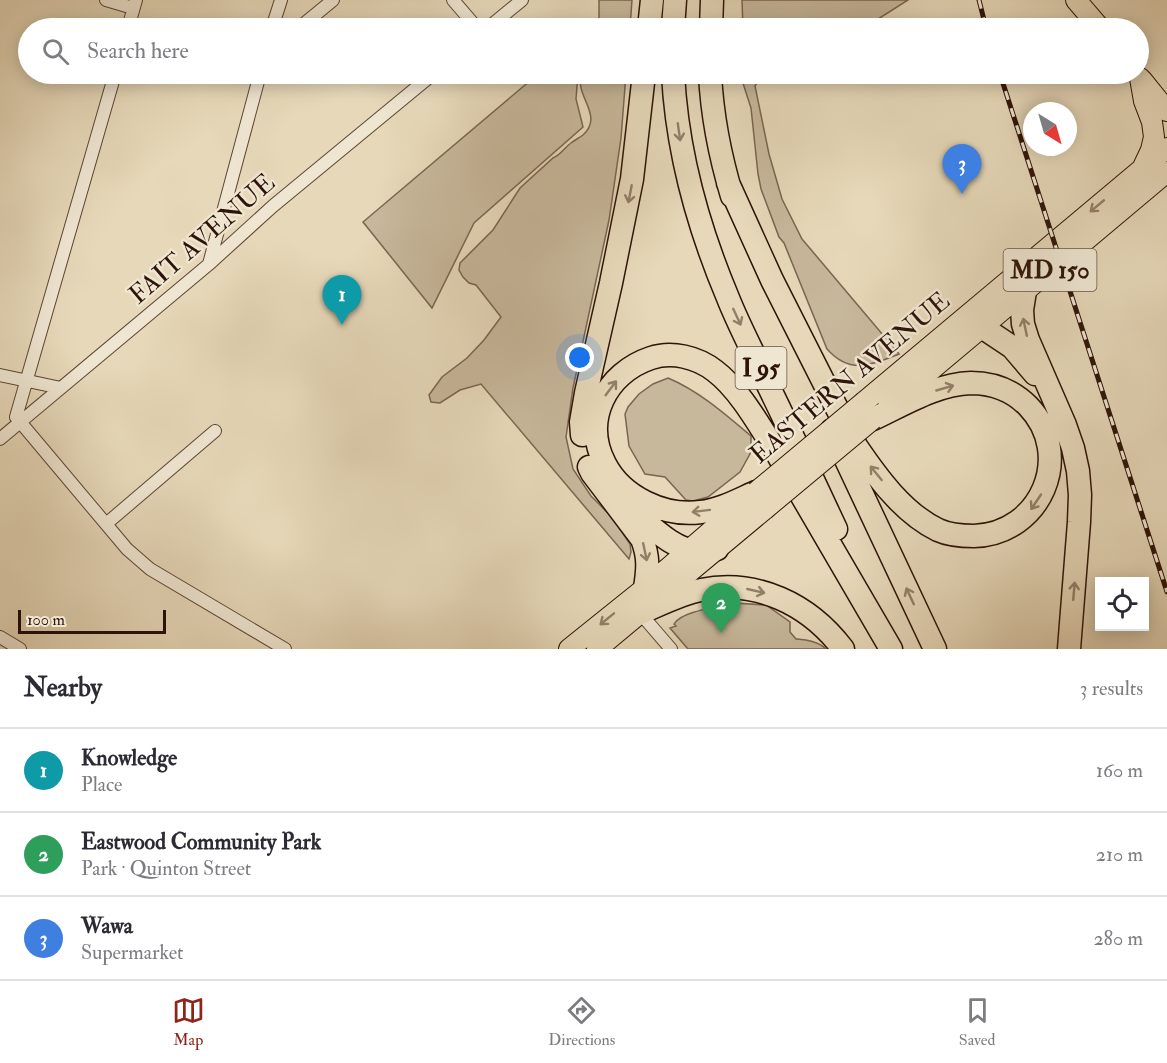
<!DOCTYPE html>
<html lang="en">
<head>
<meta charset="utf-8">
<style>
	:root { --surface:#fff; --page:#f2f2f3; --text:#2b2b33; --muted:#7c7c81; --line:#e1e1e2; --accent:#8f2418 }
	body { margin:0; font-family:"IM FELL Double Pica",serif; background:var(--page); color:var(--text) }
	.controls { position:absolute; right:18px; bottom:18px; display:grid; overflow:hidden; border-radius:0px; box-shadow:0 3px 15px #0003 }
	.controls button { width:54px; height:54px; display:grid; place-items:center; padding:0; border:0; border-bottom:2px solid var(--line); background:var(--surface); color:var(--text); font:30px sans-serif }
	.compass { position:absolute; left:1023px; top:102px; width:54px; height:54px; border-radius:50%; background:var(--surface); box-shadow:0 3px 15px #0003; rotate:143deg }
	.scale { position:absolute; left:18px; bottom:15px; width:148px; box-sizing:border-box; padding-left:6px; border:3px solid #2e1308; border-top:0; font-size:16px; line-height:21px; white-space:nowrap; color:#2e1308; -webkit-text-stroke:4px #efe6d2; paint-order:stroke }
	.you { position:absolute; left:580px; top:358px; width:21px; height:21px; margin:-15px; border:4px solid #fff; border-radius:50%; background:#1a73e8; box-shadow:0 0 0 9px #1a73e833 }
	.badge { display:grid; place-items:center; width:39px; height:39px; border-radius:50%; background:var(--accent); color:#fff; font-size:20px; font-weight:700 }
	.pin { position:absolute; translate:-50% -50px; filter:drop-shadow(0 2px 3px #0008) }
	.pin::after { content:''; position:absolute; top:32px; width:21px; height:18px; background:inherit; clip-path:polygon(0 0,100% 0,50% 100%) }
	.list { margin:0; padding:0; list-style:none }
	h2 { display:flex; justify-content:space-between; align-items:center; height:78px; margin:0; padding:0 24px; font-size:26px }
	h2 small { font-size:20px; font-weight:400; color:var(--muted) }
	.list li { display:grid; grid-template-columns:39px 1fr auto; gap:18px; align-items:center; box-sizing:border-box; height:84px; padding:0 24px; border-top:2px solid var(--line) }
	.list b { display:block; font-size:22px; white-space:nowrap }
	.list p { margin:0; font-size:20px; white-space:nowrap; color:var(--muted) }
	.list em { font-size:20px; font-style:normal; color:var(--muted) }
	.icon { flex:none; width:33px; height:33px; fill:none; stroke:currentColor; stroke-width:2; stroke-linecap:round; stroke-linejoin:round }
	.map { position:relative; flex:none; width:1167px; height:649px; overflow:hidden }
	.search { position:absolute; background:var(--surface); box-shadow:0 3px 15px #0003; left:18px; right:18px; top:18px; height:66px; display:flex; align-items:center; gap:15px; box-sizing:border-box; padding:0 21px; border-radius:33px; color:var(--muted); font-size:22px }
	.sheet { height:330px; background:var(--surface) }
	nav { display:flex; justify-content:space-around; align-items:center; box-sizing:border-box; height:84px; border-top:2px solid var(--line); background:var(--surface); font-size:16px; color:var(--muted) }
	nav a { display:grid; justify-items:center; gap:3px }
	nav .on { color:var(--accent) }
	.map>svg:first-child { display:block }
	.green { fill:#c7b79b; stroke:#7a6552; stroke-width:1.5 }
	.lines { fill:none; stroke-linecap:round; stroke-linejoin:round }
	.minor-casing { stroke:#5c4434; stroke-width:14 }
	.primary-casing { stroke:#2e1308; stroke-width:22 }
	.motorway-casing { stroke:#2e1308; stroke-width:25 }
	.minor { stroke:#efe6d2; stroke-width:12 }
	.primary { stroke:#e6d8b9; stroke-width:20 }
	.motorway { stroke:#e6d8b9; stroke-width:22 }
	.rail-casing { stroke:#2e1308; stroke-width:5 }
	.rail { stroke:#efe6d2; stroke-width:3; stroke-dasharray:9; stroke-linecap:butt }
	.primary-bridge-casing { stroke:#2e1308; stroke-width:22; stroke-linecap:butt }
	.primary-bridge { stroke:#e6d8b9; stroke-width:20 }
	.oneway { stroke:#937f69 }
	.labels { text-anchor:middle; dominant-baseline:central; stroke-width:5; stroke-linejoin:round; paint-order:stroke }
	.shield { fill:#efe6d2; stroke:#685245; stroke-width:1.5 }
	.shield-label { font-size:24px; font-weight:bold; fill:#2e1308 }
	.street-label { font-size:26px; fill:#2e1308; stroke:#efe6d2 }
</style>
</head>
<body>
<div class="map">
<svg width="1167" height="649" viewBox="0 0 1167 649">
	<rect width="100%" height="100%" fill="#e6d8b9"/>
	<filter id="stains"><feTurbulence type="fractalNoise" baseFrequency=".00333" numOctaves="4"/><feColorMatrix values="0 0 0 0 .2 0 0 0 0 .09 0 0 0 0 .02 0 0 0 .5 -.17"/></filter>
	<radialGradient id="worn" r=".72"><stop offset=".6" stop-color="#630" stop-opacity="0"/><stop offset="1" stop-color="#630" stop-opacity=".3"/></radialGradient>
	<path class="green" d="M599 0H632L630 28H599Z
		M742 0H908L875 21 853 28H743Z
		M538 74H578L576 99 583 127 474 223 432 308 363 222Z
		M582 74H626L621 138 609 220 573 388 566 437 573 469 591 496 612 517 630 544 631 552 629 559 481 384 460 390 440 403 431 402 429 395 442 377 467 358 484 340 501 317 476 285 469 283 463 277 459 270 460 263 493 230 520 188 553 158C561 155 564 148 571 143 575 140 579 138 583 135 605 115 573 95 582 74Z
		M740 74H763L755 86 769 154 782 199 802 239 899 354C871 365 850 375 827 349L784 243 779 237 761 189 758 174 751 108Z
		M668 378C699 391 725 414 751 436V452L740 472 708 497 693 501 686 500 665 477 645 474 629 446 625 414 628 407 639 394 653 384Z
		M734 603 766 605 790 622V632L796 639C806 640 818 641 826 649H688L670 628 676 626 674 624C681 611 719 607 734 603Z"/>
	<g class="lines">
		<defs>
			<path id="minor" d="M106 0 133 8
				M453 0 477 28
				M128 28 136 0
				M272 28 281 0
				M299 28 333 0
				M488 28 522 0
				M115 74 16 417 127 549 150 569 285 649
				M209 264 260 74
				M0 375 61 388
				M0 439 208 265 273 206 433 74
				M106 524 215 431
				M640 613 671 649
				M0 637 20 649"/>
			<path id="primary" d="M1076 0 1100 28
				M1140 78 1144 101 1152 122 1154 137 1151 150 1143 167
				M1142 80 1167 111
				M864 402 1167 148
				M888 406 1167 172
				M569 649 645 588 747 500
				M597 649 765 509"/>
			<path id="motorway" d="M649 28 652 0
				M673 28 675 0
				M711 28 712 0
				M673 74C677 151 698 227 728 298 739 326 754 353 766 381 790 430 813 480 836 529
				M710 74C712 115 720 156 732 196
				M728 183 772 280 856 446C877 477 903 513 938 530 949 535 962 536 974 536 1041 534 1075 455 1028 406 1012 390 993 383 971 383 936 384 903 405 873 419
				M1025 291 1022 310 1023 324 1028 340 1065 425 1073 448 1078 471 1080 495 1079 522 1069 649
				M982 327 1012 347 1035 374
				M832 430 935 649
				M582 435 581 422 586 393 611 283 632 179 644 74
				M589 467 592 473 642 539C649 557 648 569 645 588
				M756 492C738 500 720 510 701 512 664 517 622 497 605 464 582 420 606 373 651 358 672 351 697 357 715 371 739 389 759 425 775 450L891 649
				M632 510C651 526 675 552 702 552 707 551 712 550 717 549
				M640 613C657 606 683 593 701 590 757 579 809 604 843 649"/>
		</defs>
		<use href="#minor" class="minor-casing"/>
		<use href="#primary" class="primary-casing"/>
		<use href="#motorway" class="motorway-casing"/>
		<use href="#minor" class="minor"/>
		<use href="#primary" class="primary"/>
		<use href="#motorway" class="motorway"/>
		<defs>
			<path id="rail" d="M979 0 986 28
				M1000 74 1167 592"/>
		</defs>
		<use href="#rail" class="rail-casing"/>
		<use href="#rail" class="rail"/>
		<defs>
			<path id="primary-bridge" d="M756 492 864 402
				M765 509 873 419"/>
		</defs>
		<use href="#primary-bridge" class="primary-bridge-casing"/>
		<use href="#primary-bridge" class="primary-bridge"/>
	</g>
	<defs><path id="oneway-shaft" d="M-6 0H5M1.5-3L5.5 0L1.5 3" fill="none" stroke-width="1.6" stroke-linecap="round" stroke-linejoin="round" transform="scale(1.5)"/></defs>
	<g class="oneway">
		<use href="#oneway-shaft" transform="translate(679 132) rotate(82)"/>
		<use href="#oneway-shaft" transform="translate(630 194) rotate(101)"/>
		<use href="#oneway-shaft" transform="translate(1097 206) rotate(140)"/>
		<use href="#oneway-shaft" transform="translate(737 317) rotate(65)"/>
		<use href="#oneway-shaft" transform="translate(1025 327) rotate(-102)"/>
		<use href="#oneway-shaft" transform="translate(611 388) rotate(-53)"/>
		<use href="#oneway-shaft" transform="translate(945 388) rotate(-16)"/>
		<use href="#oneway-shaft" transform="translate(876 473) rotate(-129)"/>
		<use href="#oneway-shaft" transform="translate(1036 502) rotate(124)"/>
		<use href="#oneway-shaft" transform="translate(701 511) rotate(173)"/>
		<use href="#oneway-shaft" transform="translate(645 552) rotate(78)"/>
		<use href="#oneway-shaft" transform="translate(756 591) rotate(13)"/>
		<use href="#oneway-shaft" transform="translate(1074 591) rotate(-85)"/>
		<use href="#oneway-shaft" transform="translate(910 596) rotate(-115)"/>
		<use href="#oneway-shaft" transform="translate(607 619) rotate(141)"/>
	</g>
	<g class="labels">
		<g class="shield">
			<rect x="1003.5" y="249" width="93" height="42" rx="4.5"/>
			<rect x="735.5" y="347" width="51" height="42" rx="4.5"/>
		</g>
		<g class="shield-label">
			<text x="1050" y="270">MD 150</text>
			<text x="761" y="368">I 95</text>
		</g>
		<g class="street-label">
			<text transform="translate(202 239) rotate(-41)">FAIT AVENUE</text>
			<text transform="translate(850 378) rotate(-40)">EASTERN AVENUE</text>
		</g>
	</g>
	<rect width="100%" height="100%" filter="url(#stains)"/>
	<rect width="100%" height="100%" fill="url(#worn)"/>
</svg>
<div class="controls">
<button><svg class="icon" aria-label="locate" viewBox="0 0 24 24"><circle cx="12" cy="12" r="6"/><path d="M12 2v4M12 18v4M2 12h4M18 12h4"/></svg></button>
</div>
<svg class="compass" viewBox="-18 -18 36 36"><path d="M0-13l5 13h-10z" fill="#e53935"/><path d="M0 13l5-13h-10z" fill="#7c7c81"/></svg>
<div class="scale">100 m</div>
<div class="you"></div>
<div class="pin badge" style="left:342px;top:325px;background:#0f9aa8">1</div>
<div class="pin badge" style="left:721px;top:633px;background:#2e9e5b">2</div>
<div class="pin badge" style="left:962px;top:194px;background:#3f7fe0">3</div>
<div class="search"><svg class="icon" aria-label="search" viewBox="0 0 24 24"><circle cx="10" cy="10" r="6"/><path d="M15 15l6 6"/></svg>Search here</div>
</div>
<section class="sheet">
<h2>Nearby<small>3 results</small></h2>
<ul class="list">
<li><span class="badge" style="background:#0f9aa8">1</span><div><b>Knowledge</b><p>Place</p></div><em>160 m</em></li>
<li><span class="badge" style="background:#2e9e5b">2</span><div><b>Eastwood Community Park</b><p>Park · Quinton Street</p></div><em>210 m</em></li>
<li><span class="badge" style="background:#3f7fe0">3</span><div><b>Wawa</b><p>Supermarket</p></div><em>280 m</em></li>
</ul>
</section>
<nav>
<a class="on"><svg class="icon" aria-label="map" viewBox="0 0 24 24"><path d="M3 6l6-2 6 2 6-2v14l-6 2-6-2-6 2zM9 4v14M15 6v14"/></svg>Map</a>
<a><svg class="icon" aria-label="directions" viewBox="0 0 24 24"><path d="M12 3l9 9-9 9-9-9zM9 14v-3h6M13 9l2 2-2 2"/></svg>Directions</a>
<a><svg class="icon" aria-label="saved" viewBox="0 0 24 24"><path d="M7 4h10v16l-5-4-5 4z"/></svg>Saved</a>
</nav>
</body>
</html>
